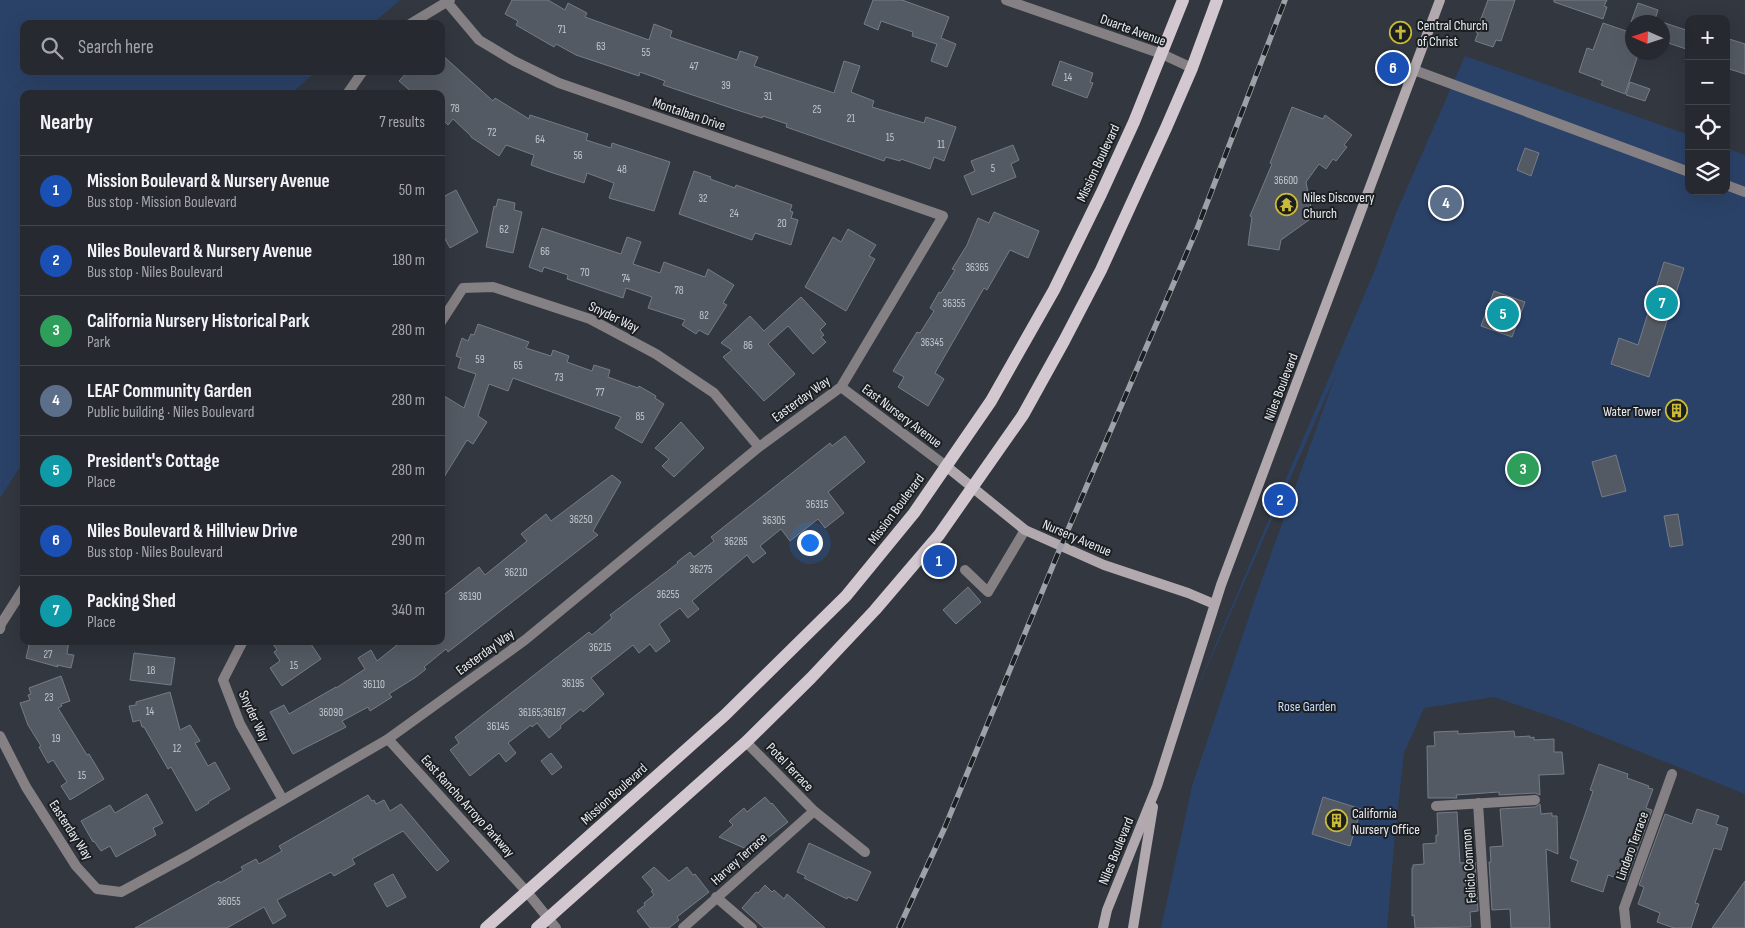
<!DOCTYPE html>
<html lang="en">
<head>
<meta charset="utf-8">
<style>
	:root { --surface:#262930; --page:#2e3138; --text:#f1f3f6; --muted:#a4a6ab; --line:#42454c; --accent:#caba39 }
	body { margin:0; font-family:"Sofia Sans Condensed",sans-serif; background:var(--page); color:var(--text) }
	.controls { position:absolute; right:15px; top:15px; display:grid; overflow:hidden; border-radius:10px; box-shadow:0 5px 20px #0002 }
	.controls button { width:45px; height:45px; display:grid; place-items:center; padding:0; border:0; border-bottom:1px solid var(--line); background:var(--surface); color:var(--text); font:25px sans-serif }
	.compass { position:absolute; left:1625px; top:15px; width:45px; height:45px; border-radius:50%; background:var(--surface); box-shadow:0 5px 20px #0002; rotate:273deg }
	.you { position:absolute; left:809px; top:542px; width:18px; height:18px; margin:-12px; border:4px solid #fff; border-radius:50%; background:#1a73e8; box-shadow:0 0 0 8px #1a73e833 }
	.badge { display:grid; place-items:center; width:32px; height:32px; border-radius:50%; background:var(--accent); color:#fff; font-size:16px; font-weight:700 }
	.pin { position:absolute; translate:-50% -50%; border:2px solid #fff; box-shadow:0 1px 5px #0006 }
	.list { margin:0; padding:0; list-style:none }
	h2 { display:flex; justify-content:space-between; align-items:center; height:65px; margin:0; padding:0 20px; font-size:21px }
	h2 small { font-size:16px; font-weight:400; color:var(--muted) }
	.list li { display:grid; grid-template-columns:32px 1fr auto; gap:15px; align-items:center; box-sizing:border-box; height:70px; padding:0 20px; border-top:1px solid var(--line) }
	.list b { display:block; font-size:19px; white-space:nowrap }
	.list p { margin:0; font-size:16px; white-space:nowrap; color:var(--muted) }
	.list em { font-size:16px; font-style:normal; color:var(--muted) }
	.icon { flex:none; width:28px; height:28px; fill:none; stroke:currentColor; stroke-width:2; stroke-linecap:round; stroke-linejoin:round }
	.map { position:relative; flex:none; width:1745px; height:928px; overflow:hidden }
	.search { position:absolute; background:var(--surface); box-shadow:0 5px 20px #0002; left:20px; top:20px; width:425px; height:55px; display:flex; align-items:center; gap:12px; box-sizing:border-box; padding:0 18px; border-radius:10px; color:var(--muted); font-size:19px }
	.panel { position:absolute; background:var(--surface); box-shadow:0 5px 20px #0002; left:20px; top:90px; width:425px; height:555px; border-radius:10px }
	.map>svg:first-child { display:block }
	.green { fill:#2b4268 }
	.building { fill:#545a63; stroke:#767c86 }
	.lines { fill:none; stroke-linecap:round; stroke-linejoin:round }
	.lane { stroke:#858083; stroke-width:10 }
	.street { stroke:#858083; stroke-width:10 }
	.secondary { stroke:#b1a9ae; stroke-width:10 }
	.primary { stroke:#d3c8cf; stroke-width:12 }
	.rail-casing { stroke:#9ea1a9; stroke-width:5.5 }
	.rail { stroke:#1c1f22; stroke-width:4; stroke-dasharray:11; stroke-linecap:butt }
	.labels { text-anchor:middle; dominant-baseline:central; stroke-width:4; stroke-linejoin:round; paint-order:stroke }
	.number-label { font-size:11px; fill:#c3c7ce }
	.poi-label { font-size:14px; fill:#e8ebf1; stroke:#1c1f22; text-anchor:start }
	.street-label { font-size:14px; fill:#e8ebf1; stroke:#1c1f22 }
	.park-label { font-size:14px; fill:#c6dbfd; stroke:#1c1f22 }
</style>
</head>
<body>
<div class="map">
<svg width="1745" height="928" viewBox="0 0 1745 928">
	<rect width="100%" height="100%" fill="#323740"/>
	<path class="green" d="M0 0H400L372 24H24V71H317L290 94H24V461L0 498Z
		M1465 56 1689 135V191H1726V148L1745 155V794L1561 720 1494 697 1424 708 1404 753 1395 834 1387 928H1161L1192 786 1257 593 1336 374 1175 740 1374 272 1396 213Z"/>
	<path class="building" d="M512 0H548L565 10 568 3 587 13 585 17 649 40 654 24 672 31 670 37 737 60 740 51 758 57 754 66 834 93 844 61 860 66 851 92 874 101 872 107 924 123 926 117 956 127 944 161 934 157 930 169 901 159 900 161 886 157 884 161 786 127 787 124 763 116 762 118 737 110 663 85 665 81 640 72 639 76 576 55 556 44 554 47 516 25 518 21 505 14Z
		M873 0H902L949 17 941 38 956 44 947 67 931 61 937 44 912 36 913 32 881 21 878 30 864 24Z
		M1488 0H1515L1501 41 1496 40 1493 47 1475 41 1478 33 1476 32Z
		M1554 0H1607L1604 6 1607 7 1603 19 1554 2Z
		M1638 3 1658 10 1654 22H1631Z
		M1662 22 1689 31V50L1662 41Z
		M1603 23 1632 33V52H1639L1625 94 1601 85 1603 81 1579 72 1587 48 1593 50Z
		M1726 38 1745 44V74L1726 68Z
		M441 54 493 101 495 98 529 119 530 115 588 134 586 140 611 148 612 143 670 162 654 211 609 198 614 183 587 173 584 183 547 171 531 165 534 155 506 145 499 156 471 137V136L453 119 448 125 441 118V94H414L399 81 408 71H441Z
		M1060 61 1093 73 1090 82 1093 83 1087 98 1052 85Z
		M1630 82 1650 89 1645 101 1626 95Z
		M1292 107 1323 119 1325 115 1352 135 1344 145 1347 147 1336 161 1333 159 1326 169 1319 164 1306 182 1313 217 1281 240 1279 250 1248 245 1252 217 1250 216 1272 164 1270 163Z
		M1013 145 1019 160 1011 164 1016 177 972 195 964 176 975 171 971 161Z
		M1525 148 1539 153 1531 176 1517 170Z
		M694 171 711 177 710 179 735 188 736 185 792 205 790 211 793 212 791 218 798 220 791 245 755 233 752 240 679 214Z
		M456 190 478 232 450 248 441 232V198Z
		M498 199 515 203 514 210 522 212 513 253 486 247 494 206 496 207Z
		M994 212 1039 231 1028 258 1010 250 987 290 984 288 935 373 944 379 928 406 898 387 904 377 893 371 917 332 920 333 934 311 930 308 939 292 941 293 955 270 952 269 967 245 978 218 989 223Z
		M542 228 621 254 627 237 641 242 633 264 660 273 664 262 705 277 708 269 734 285 723 303 727 305 708 335 699 330 696 334 682 325 685 320 648 308 652 297 626 288 623 298 567 279 568 275 544 267 542 272 529 267Z
		M848 229 876 245 869 256 875 259 846 311 805 287 833 237 841 242Z
		M1664 262 1684 268 1649 377 1611 364 1619 338 1638 345Z
		M1494 291 1525 302 1512 337 1481 326Z
		M801 297 826 324 820 330 824 335 821 337 826 342 813 354 788 326 768 344 795 374 764 401 723 357 732 350 721 343 750 316 764 331Z
		M478 324 529 342 526 348 551 356 553 350 569 356 567 362 592 371 594 365 610 370 608 377 638 388 639 386 656 396 655 398 664 404 642 443 615 428 621 417 513 378 508 391 489 384 478 416 487 422 473 444 467 440 441 482V394L464 408 476 374 458 368 461 358 456 356 462 338 468 341 471 334 474 335Z
		M681 422 704 448 674 477 662 466 669 459 655 448Z
		M845 436 865 462 828 492 844 513 825 528 818 519 790 541 781 529 760 546 766 553 753 563 747 555 692 601 699 609 688 618 680 608 659 624 670 641 656 652 650 644 639 653 633 645 591 678 604 694 583 712 581 709 560 726 561 728 549 738 537 723 532 727 531 725 508 743 516 753 506 762 499 753 470 776 450 750 459 743 455 737 589 632 592 635 612 618 610 615 678 563 677 562 690 552 694 557 714 541 711 537 830 443 832 446Z
		M1616 455 1626 491 1602 497 1592 462Z
		M612 475 621 482 593 531 598 535 448 652 446 649 424 667 426 669 416 677 389 694 392 697 370 711 368 707 342 721 346 727 293 754 270 712 284 705 289 714 336 687V688L365 669 358 658 371 650 377 661 402 641H441V597L479 567 485 575 527 541 521 534 546 514 551 521Z
		M1678 514 1683 545 1670 547 1664 516Z
		M968 587 981 602 956 624 943 610Z
		M30 641H69L67 654 74 655 71 668 57 665 58 667 26 658Z
		M271 641H309L321 659 282 686 270 668 280 661 274 652 277 650Z
		M134 653 175 658 171 685 130 680Z
		M61 676 70 701 61 704 62 706 58 708 87 755 89 754 104 779 70 800 61 786 67 782 53 760 48 763 39 747 41 746 28 725 20 703 30 700 28 695 31 694 29 688Z
		M170 692 180 730 190 725 200 741 195 743 208 766 215 762 230 789 208 802 209 803 196 811 171 767 168 769 144 727H142L140 720 133 722 129 706 136 705V702Z
		M1458 731V734L1514 731 1515 737 1530 736V738L1534 737V740L1554 739V752H1562L1564 774 1539 775 1540 795 1535 793 1499 795V792L1456 795 1457 798H1428L1427 746H1435L1434 732Z
		M551 753 562 767 552 775 541 761Z
		M1599 764 1628 774 1627 778 1649 786 1648 788 1653 789 1646 808 1652 810 1626 881 1608 875 1603 892 1571 881 1578 861 1570 858 1593 791 1590 790Z
		M147 794 163 823 153 828 156 835 116 857 110 846 101 851 94 841 93 842 81 821 110 805 115 813Z
		M368 795 372 801 374 800 376 804 384 800 390 811 401 804 449 861 437 871 403 831 352 859 355 864 334 876 331 872 277 900 286 916 273 924 264 907 227 928H135L219 881 220 883 243 870 241 867 256 859 259 864 282 851 279 846Z
		M765 797 771 804 772 803 788 822 751 851 719 837 733 825 729 821 744 808 747 812Z
		M1323 797 1361 809 1350 846 1312 834Z
		M1540 804 1541 814 1552 813V816H1557L1558 854 1546 849 1550 928H1511L1510 909 1492 910 1489 862H1491L1490 847 1503 846 1500 809 1535 807Z
		M1697 809 1719 816 1716 824 1728 828 1721 850 1714 848 1695 903 1699 904 1691 928H1674L1657 922 1660 913 1638 904 1644 887 1639 885 1665 814 1692 824Z
		M1457 812 1460 863 1475 862 1478 911 1470 912 1471 927 1415 928 1414 915 1412 916V868H1413V865L1424 864 1423 844 1436 843V835H1438L1437 813Z
		M809 843 871 872 857 901 848 897 847 899 804 878 806 876 797 872Z
		M654 867 669 881 687 867 693 875 695 874 709 892 677 917 679 920 669 928H650L637 911 645 905 644 903 654 895 651 891 653 890 642 877Z
		M393 874 406 897 387 907 374 884Z
		M1745 881V928H1712Z
		M765 885 772 892 774 890 784 899 787 894 825 928H764L742 908 756 892 758 893Z"/>
	<g class="lines">
		<path class="lane" d="M1414 70 1689 172
			M1726 185 1745 192
			M965 570 988 592 1025 530"/>
		<path class="street" d="M1006 0 1162 54 1192 68
			M410 24 450 0
			M347 94 363 71
			M441 322 463 288 493 287 590 319 656 354 714 393 759 447
			M841 387 946 466
			M0 629 1 624 24 588
			M243 641 223 680 240 724 283 800
			M0 736 26 787 76 866 97 889 121 892 187 856 388 739 525 640 759 447 841 387 943 216 559 83 514 61 479 40 447 2
			M388 739 527 892 556 928
			M746 742 814 811 865 852
			M1478 803 1486 928
			M1436 806 1535 800
			M716 897 752 928
			M683 928 814 811
			M1626 928 1624 908 1672 774"/>
		<path class="secondary" d="M946 466 1025 530 1104 565 1188 593 1214 604
			M1103 928 1107 910 1157 786 1221 585 1440 0
			M1133 928 1153 807"/>
		<path class="primary" d="M486 928 725 715 846 596 914 513 991 401 1054 290 1101 194 1134 122 1183 0
			M537 928 746 742 811 678 875 610 939 535 1023 415 1064 341 1101 270 1166 128 1192 68 1217 0"/>
		<defs>
			<path id="rail" d="M899 928 945 827 1061 546 1197 229 1285 0"/>
		</defs>
		<use href="#rail" class="rail-casing"/>
		<use href="#rail" class="rail"/>
	</g>
	<defs>
		<symbol id="church-ring" viewBox="-11 -11 22 22"><circle r="9.5" fill="#1c1f22" stroke="#caba39" stroke-width="1.5"/><path d="M-1.2-6h2.4v3.5h3.3v2.4h-3.3V6h-2.4V-.1h-3.3v-2.4h3.3Z" fill="#caba39"/></symbol>
		<symbol id="temple-ring" viewBox="-11 -11 22 22"><circle r="9.5" fill="#1c1f22" stroke="#caba39" stroke-width="1.5"/><path d="M0-6L5-2H3V0L6.5 2.5H4V6H1.5V3h-3V6H-4V2.5H-6.5L-3 0V-2H-5Z" fill="#caba39"/></symbol>
		<symbol id="building-ring" viewBox="-11 -11 22 22"><circle r="9.5" fill="#1c1f22" stroke="#caba39" stroke-width="1.5"/><path d="M-4-6H4V6H1V3H-1V6H-4ZM-2.5-4.3h1.7v1.8h-1.7ZM.8-4.3h1.7v1.8H.8ZM-2.5-1h1.7V.8h-1.7ZM.8-1h1.7V.8H.8Z" fill="#caba39"/></symbol>
	</defs>
	<g fill-rule="evenodd">
		<use href="#church-ring" x="1388" y="20" width="25" height="25"/>
		<use href="#temple-ring" x="1274" y="192" width="25" height="25"/>
		<use href="#building-ring" x="1664" y="398" width="25" height="25"/>
		<use href="#building-ring" x="1324" y="808" width="25" height="25"/>
	</g>
	<g class="labels">
		<g class="number-label">
			<text x="562" y="29">71</text>
			<text x="601" y="46">63</text>
			<text x="646" y="52">55</text>
			<text x="694" y="66">47</text>
			<text x="1068" y="77">14</text>
			<text x="726" y="85">39</text>
			<text x="768" y="96">31</text>
			<text x="455" y="108">78</text>
			<text x="817" y="109">25</text>
			<text x="851" y="118">21</text>
			<text x="492" y="132">72</text>
			<text x="890" y="137">15</text>
			<text x="540" y="139">64</text>
			<text x="941" y="144">11</text>
			<text x="578" y="155">56</text>
			<text x="993" y="168">5</text>
			<text x="622" y="169">48</text>
			<text x="1286" y="180">36600</text>
			<text x="703" y="198">32</text>
			<text x="734" y="213">24</text>
			<text x="782" y="223">20</text>
			<text x="504" y="229">62</text>
			<text x="545" y="251">66</text>
			<text x="977" y="267">36365</text>
			<text x="585" y="272">70</text>
			<text x="626" y="278">74</text>
			<text x="679" y="290">78</text>
			<text x="954" y="303">36355</text>
			<text x="704" y="315">82</text>
			<text x="932" y="342">36345</text>
			<text x="748" y="345">86</text>
			<text x="480" y="359">59</text>
			<text x="518" y="365">65</text>
			<text x="559" y="377">73</text>
			<text x="600" y="392">77</text>
			<text x="640" y="416">85</text>
			<text x="817" y="504">36315</text>
			<text x="581" y="519">36250</text>
			<text x="774" y="520">36305</text>
			<text x="736" y="541">36285</text>
			<text x="701" y="569">36275</text>
			<text x="516" y="572">36210</text>
			<text x="668" y="594">36255</text>
			<text x="470" y="596">36190</text>
			<text x="600" y="647">36215</text>
			<text x="48" y="654">27</text>
			<text x="294" y="665">15</text>
			<text x="151" y="670">18</text>
			<text x="573" y="683">36195</text>
			<text x="374" y="684">36110</text>
			<text x="49" y="697">23</text>
			<text x="150" y="711">14</text>
			<text x="331" y="712">36090</text>
			<text x="542" y="712">36165;36167</text>
			<text x="498" y="726">36145</text>
			<text x="56" y="738">19</text>
			<text x="177" y="748">12</text>
			<text x="82" y="775">15</text>
			<text x="229" y="901">36055</text>
		</g>
		<g class="poi-label">
			<text x="1417" y="25">Central Church<tspan x="1417" dy="16">of Christ</tspan></text>
			<text x="1303" y="197">Niles Discovery<tspan x="1303" dy="16">Church</tspan></text>
			<text x="1661" y="411" text-anchor="end">Water Tower</text>
			<text x="1352" y="813">California<tspan x="1352" dy="16">Nursery Office</tspan></text>
		</g>
		<g class="street-label">
			<text transform="translate(1133 30) rotate(20)">Duarte Avenue</text>
			<text transform="translate(689 114) rotate(19)">Montalban Drive</text>
			<text transform="translate(1098 163) rotate(-65)">Mission Boulevard</text>
			<text transform="translate(614 317) rotate(26)">Snyder Way</text>
			<text transform="translate(1281 387) rotate(-69)">Niles Boulevard</text>
			<text transform="translate(801 399) rotate(-36)">Easterday Way</text>
			<text transform="translate(902 416) rotate(37)">East Nursery Avenue</text>
			<text transform="translate(896 509) rotate(-53)">Mission Boulevard</text>
			<text transform="translate(1077 538) rotate(23)">Nursery Avenue</text>
			<text transform="translate(485 652) rotate(-36)">Easterday Way</text>
			<text transform="translate(254 716) rotate(65)">Snyder Way</text>
			<text transform="translate(790 767) rotate(46)">Potel Terrace</text>
			<text transform="translate(614 794) rotate(-42)">Mission Boulevard</text>
			<text transform="translate(468 806) rotate(48)">East Rancho Arroyo Parkway</text>
			<text transform="translate(71 830) rotate(57)">Easterday Way</text>
			<text transform="translate(1632 846) rotate(-70)">Lindero Terrace</text>
			<text transform="translate(1116 851) rotate(-68)">Niles Boulevard</text>
			<text transform="translate(739 859) rotate(-42)">Harvey Terrace</text>
			<text transform="translate(1469 866) rotate(-94)">Felicio Common</text>
		</g>
		<g class="park-label">
			<text x="1307" y="706">Rose Garden</text>
		</g>
	</g>
</svg>
<div class="controls">
<button>+</button>
<button>−</button>
<button><svg class="icon" aria-label="locate" viewBox="0 0 24 24"><circle cx="12" cy="12" r="6"/><path d="M12 2v4M12 18v4M2 12h4M18 12h4"/></svg></button>
<button><svg class="icon" aria-label="layers" viewBox="0 0 24 24"><path d="M12 4l9 5-9 5-9-5zM3 14l9 5 9-5"/></svg></button>
</div>
<svg class="compass" viewBox="-18 -18 36 36"><path d="M0-13l5 13h-10z" fill="#e53935"/><path d="M0 13l5-13h-10z" fill="#a4a6ab"/></svg>
<div class="you"></div>
<div class="pin badge" style="left:939px;top:561px;background:#1a4fb4">1</div>
<div class="pin badge" style="left:1280px;top:500px;background:#1a4fb4">2</div>
<div class="pin badge" style="left:1523px;top:469px;background:#2e9e5b">3</div>
<div class="pin badge" style="left:1446px;top:203px;background:#5c6f8a">4</div>
<div class="pin badge" style="left:1503px;top:314px;background:#0f9aa8">5</div>
<div class="pin badge" style="left:1393px;top:68px;background:#1a4fb4">6</div>
<div class="pin badge" style="left:1662px;top:303px;background:#0f9aa8">7</div>
<div class="search"><svg class="icon" aria-label="search" viewBox="0 0 24 24"><circle cx="10" cy="10" r="6"/><path d="M15 15l6 6"/></svg>Search here</div>
<section class="panel">
<h2>Nearby<small>7 results</small></h2>
<ul class="list">
<li><span class="badge" style="background:#1a4fb4">1</span><div><b>Mission Boulevard &amp; Nursery Avenue</b><p>Bus stop · Mission Boulevard</p></div><em>50 m</em></li>
<li><span class="badge" style="background:#1a4fb4">2</span><div><b>Niles Boulevard &amp; Nursery Avenue</b><p>Bus stop · Niles Boulevard</p></div><em>180 m</em></li>
<li><span class="badge" style="background:#2e9e5b">3</span><div><b>California Nursery Historical Park</b><p>Park</p></div><em>280 m</em></li>
<li><span class="badge" style="background:#5c6f8a">4</span><div><b>LEAF Community Garden</b><p>Public building · Niles Boulevard</p></div><em>280 m</em></li>
<li><span class="badge" style="background:#0f9aa8">5</span><div><b>President's Cottage</b><p>Place</p></div><em>280 m</em></li>
<li><span class="badge" style="background:#1a4fb4">6</span><div><b>Niles Boulevard &amp; Hillview Drive</b><p>Bus stop · Niles Boulevard</p></div><em>290 m</em></li>
<li><span class="badge" style="background:#0f9aa8">7</span><div><b>Packing Shed</b><p>Place</p></div><em>340 m</em></li>
</ul>
</section>
</div>
</body>
</html>
